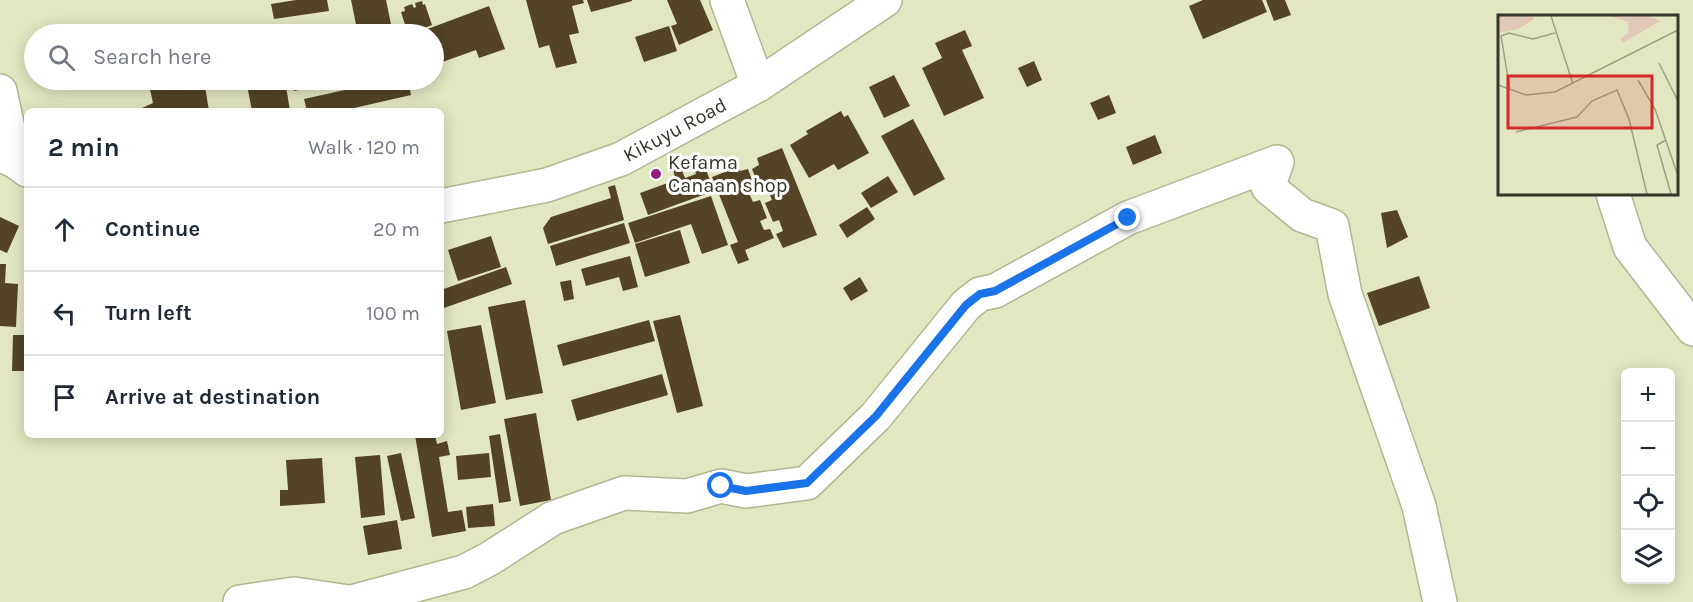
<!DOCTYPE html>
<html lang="en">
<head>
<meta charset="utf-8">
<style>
	:root { --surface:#fff; --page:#f6f6f7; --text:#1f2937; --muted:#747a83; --line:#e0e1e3 }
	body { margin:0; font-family:Karla,sans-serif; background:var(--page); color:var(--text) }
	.controls { position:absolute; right:18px; bottom:18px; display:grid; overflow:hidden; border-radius:9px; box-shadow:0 3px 15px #0003 }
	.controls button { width:54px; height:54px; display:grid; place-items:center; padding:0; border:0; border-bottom:2px solid var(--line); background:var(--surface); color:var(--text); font:30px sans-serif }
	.stop { position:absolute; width:18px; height:18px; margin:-14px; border:4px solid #1a73e8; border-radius:50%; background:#fff }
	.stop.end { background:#1a73e8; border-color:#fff; box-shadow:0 2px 6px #0008 }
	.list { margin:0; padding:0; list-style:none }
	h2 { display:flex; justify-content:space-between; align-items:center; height:78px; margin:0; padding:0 24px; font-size:26px }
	h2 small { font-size:20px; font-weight:400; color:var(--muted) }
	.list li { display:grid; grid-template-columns:39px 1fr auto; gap:18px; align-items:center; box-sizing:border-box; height:84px; padding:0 24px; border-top:2px solid var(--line) }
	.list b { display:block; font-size:22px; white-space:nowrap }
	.list em { font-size:20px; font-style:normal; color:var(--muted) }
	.icon { flex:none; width:33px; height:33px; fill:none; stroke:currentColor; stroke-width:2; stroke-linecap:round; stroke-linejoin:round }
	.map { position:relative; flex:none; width:1693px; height:602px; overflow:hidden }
	.search { position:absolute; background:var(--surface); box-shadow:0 3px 15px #0003; left:24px; top:24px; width:420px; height:66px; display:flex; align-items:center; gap:15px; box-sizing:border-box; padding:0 21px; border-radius:33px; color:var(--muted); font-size:22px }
	.panel { position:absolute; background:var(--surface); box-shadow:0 3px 15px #0003; left:24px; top:108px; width:420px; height:330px; border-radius:9px }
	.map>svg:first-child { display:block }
	.building { fill:#524425 }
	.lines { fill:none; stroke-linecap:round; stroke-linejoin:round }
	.minor-casing { stroke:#b2b692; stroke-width:36 }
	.secondary-casing { stroke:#b2b692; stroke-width:36 }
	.minor { stroke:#fff; stroke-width:33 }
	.secondary { stroke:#fff; stroke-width:33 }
	.route { stroke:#1a73e8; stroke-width:8 }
	.poi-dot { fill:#921f7e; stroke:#fff; stroke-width:2 }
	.labels { text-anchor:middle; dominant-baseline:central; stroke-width:6; stroke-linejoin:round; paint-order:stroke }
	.street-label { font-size:20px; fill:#363729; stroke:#fff }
	.poi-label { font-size:20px; fill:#363729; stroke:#fff; text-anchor:start }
	.inset-road { fill:none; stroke:#9da084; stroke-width:1.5 }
	.view { fill:#d62828; fill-opacity:0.15; stroke:#d62828; stroke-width:3 }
	.inset-edge { fill:none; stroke:#363729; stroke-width:3 }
</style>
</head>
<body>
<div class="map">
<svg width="1693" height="602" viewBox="0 0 1693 602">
	<rect width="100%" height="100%" fill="#e2e6c1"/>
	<path class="building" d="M296 0H327L329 11 274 19 271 4Z
		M351 0H386L393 34H358Z
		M526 0H583L584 3 572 6 579 33 569 35 577 63 556 68 549 45 539 48Z
		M587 0H632V1L591 12Z
		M667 0H700L713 30 679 45 671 26 677 24Z
		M1203 0H1262L1267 12 1203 39 1189 6Z
		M1266 0H1285L1291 15 1274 21Z
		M422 1 423 5 425 4 432 25 408 34 401 12 405 11 404 7 412 4 414 8 416 7 415 3Z
		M489 6 505 49 479 58 476 50 434 65V34L417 33Z
		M669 26 677 51 644 62 635 37Z
		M965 30 972 46 962 50 984 98 944 116 922 68 942 58 935 43Z
		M1034 61 1042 80 1027 87 1018 68Z
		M894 75 910 106 884 118 869 87Z
		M148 80H204L209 111H142V108L153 103Z
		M246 80H285L290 111H252Z
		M291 80H327L328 83 311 87 310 82 303 84 304 89 294 91Z
		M390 80H408L411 95 341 111H307L304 99Z
		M1109 95 1116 113 1098 120 1090 103Z
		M841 111 844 117 848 115 869 153 838 170 834 164 809 178 790 145 808 134 806 131Z
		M913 119 945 179 914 196 881 136Z
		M1155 135 1162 153 1133 165 1126 147Z
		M782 148 817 235 783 248 776 234 783 231 779 220 773 222 765 203 772 200 766 186 760 189 752 169 759 165 757 158Z
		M702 159 714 191 648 215 640 193 676 180 673 170 681 168 685 178 696 174 692 163Z
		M738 167 740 171 748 169 755 188 748 191 753 202 760 200 767 218 760 221 764 230 770 229 774 238 745 250 749 260 738 264 730 245 738 242 712 177Z
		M888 176 898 192 871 208 861 193Z
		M615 185 624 220 548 244 543 228 551 217 611 198 608 187Z
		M711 196 728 245 702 254 691 224 635 243 628 223Z
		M867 207 875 219 847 238 839 225Z
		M1397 210 1408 237 1387 248 1381 213Z
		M0 217 19 226 7 253 0 250Z
		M624 223 630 243 556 266 550 246Z
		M680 230 690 263 645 277 635 244Z
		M491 236 501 267 458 281 448 250Z
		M630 256 638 287 623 291 619 277 586 286 581 269Z
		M0 264H6L5 283 18 284 16 327 0 326Z
		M506 267 512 284 441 309V290Z
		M1419 276 1430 308 1379 326 1367 293Z
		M860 277 868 291 851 301 843 288Z
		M571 280 574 299 564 301 560 282Z
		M525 300 543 393 506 400 488 307Z
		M680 315 703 406 677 413 653 321Z
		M649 320 655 341 563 366 557 345Z
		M481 325 496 403 461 410 447 331Z
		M13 335H27V371H12Z
		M662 374 668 395 577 421 571 400Z
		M536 413 551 500 520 506 504 419Z
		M500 434 511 501 499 503 489 436Z
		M415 435H435L437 444 447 441 450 455 439 457 448 512 462 510 466 531 432 537Z
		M401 453 415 518 401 521 387 456Z
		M489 453 491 477 458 480 456 456Z
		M380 455 385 515 361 518 355 457Z
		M322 458 325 503 280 506V490H288L286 460Z
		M493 504 495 526 468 528 466 507Z
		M397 520 402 549 368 555 363 526Z"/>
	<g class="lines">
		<defs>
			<path id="minor" d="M727 0 758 85
				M0 91 15 161
				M1613 194 1630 247 1693 329
				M240 602 294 594 349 602
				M352 602 464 572 489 559 553 518 624 493 687 496 721 486 746 491 807 483 876 416 966 305 980 294 995 291 1128 218 1277 162 1268 187 1302 215 1332 226 1345 294 1419 506 1440 602"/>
			<path id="secondary" d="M0 155 15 161 27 170
				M441 206 547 185 621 159 758 85 885 0"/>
		</defs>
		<use href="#minor" class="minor-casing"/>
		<use href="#secondary" class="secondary-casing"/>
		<use href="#minor" class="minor"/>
		<use href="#secondary" class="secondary"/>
	</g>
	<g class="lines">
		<path class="route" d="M721 486 746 491 807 483 876 416 966 305 980 294 995 291 1128 218"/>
	</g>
	<circle class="poi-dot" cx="656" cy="174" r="6"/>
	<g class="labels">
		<g class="street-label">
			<text transform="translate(675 130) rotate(-28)">Kikuyu Road</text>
		</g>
		<g class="poi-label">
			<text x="668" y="162">Kefama<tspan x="668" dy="23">Canaan shop</tspan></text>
		</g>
	</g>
	<g transform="translate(1498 15)">
		<rect width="180" height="180" fill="#e2e6c1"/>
		<path d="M0 1H35L36 4 20 14 0 18ZM112 1H151L162 6 125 28 122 24 131 17 130 7Z" fill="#e2c8b6"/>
		<path class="inset-road" d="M53 1 75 69M161 48 180 86M140 65 157 94 180 161M0 70 28 80 57 77 180 15M12 75 3 21 11 18 35 24 57 18M18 117 79 102 94 86 119 75 131 104 149 179M168 125 159 130 173 179"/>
		<path class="view" d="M10 61H154V113H10Z"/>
		<rect width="180" height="180" class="inset-edge"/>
	</g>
</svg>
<div class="controls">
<button>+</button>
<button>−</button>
<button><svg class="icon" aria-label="locate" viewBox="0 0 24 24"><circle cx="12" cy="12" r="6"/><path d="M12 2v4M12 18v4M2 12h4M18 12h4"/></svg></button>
<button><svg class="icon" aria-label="layers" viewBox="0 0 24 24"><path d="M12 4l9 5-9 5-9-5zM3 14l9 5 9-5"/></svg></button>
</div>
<div class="stop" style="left:721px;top:486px"></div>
<div class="stop end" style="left:1128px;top:218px"></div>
<div class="search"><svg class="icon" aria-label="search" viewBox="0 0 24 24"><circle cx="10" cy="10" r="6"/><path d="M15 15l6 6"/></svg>Search here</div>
<section class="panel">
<h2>2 min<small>Walk · 120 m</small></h2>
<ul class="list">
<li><svg class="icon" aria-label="ahead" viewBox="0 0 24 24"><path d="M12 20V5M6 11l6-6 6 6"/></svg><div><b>Continue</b></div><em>20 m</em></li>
<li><svg class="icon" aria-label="left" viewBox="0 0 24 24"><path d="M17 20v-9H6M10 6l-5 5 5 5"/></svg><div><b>Turn left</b></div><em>100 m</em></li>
<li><svg class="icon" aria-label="arrive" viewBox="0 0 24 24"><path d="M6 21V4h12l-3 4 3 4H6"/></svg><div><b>Arrive at destination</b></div></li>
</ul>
</section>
</div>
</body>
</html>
